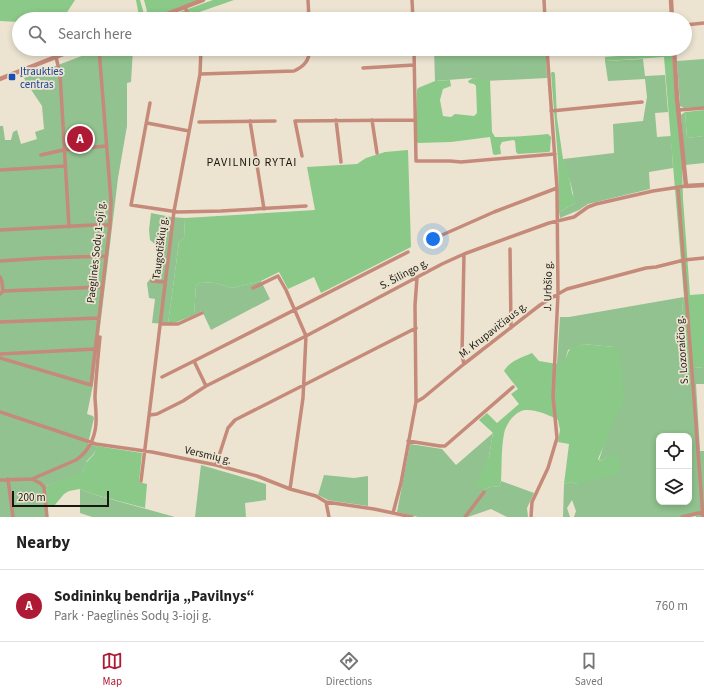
<!DOCTYPE html>
<html lang="en">
<head>
<meta charset="utf-8">
<style>
	:root { --surface:#fff; --page:#f2f2f2; --text:#222; --muted:#767676; --line:#e0e0e0; --accent:#ae1a33 }
	body { margin:0; font-family:"Source Sans 3",sans-serif; background:var(--page); color:var(--text) }
	.controls { position:absolute; right:12px; bottom:12px; display:grid; overflow:hidden; border-radius:8px; box-shadow:0 2px 6px #0003 }
	.controls button { width:36px; height:36px; display:grid; place-items:center; padding:0; border:0; border-bottom:1px solid var(--line); background:var(--surface); color:var(--text); font:20px sans-serif }
	.scale { position:absolute; left:12px; bottom:10px; width:97px; box-sizing:border-box; padding-left:4px; border:2px solid #1a1710; border-top:0; font-size:11px; line-height:14px; white-space:nowrap; color:#1a1710; -webkit-text-stroke:3px #ece4d1; paint-order:stroke }
	.you { position:absolute; left:433px; top:239px; width:14px; height:14px; margin:-10px; border:3px solid #fff; border-radius:50%; background:#1a73e8; box-shadow:0 0 0 6px #1a73e833 }
	.badge { display:grid; place-items:center; width:26px; height:26px; border-radius:50%; background:var(--accent); color:#fff; font-size:13px; font-weight:700 }
	.pin { position:absolute; translate:-50% -50%; border:2px solid #fff; box-shadow:0 1px 4px #0006 }
	.list { margin:0; padding:0; list-style:none }
	h2 { display:flex; justify-content:space-between; align-items:center; height:52px; margin:0; padding:0 16px; font-size:17px }
	h2 small { font-size:13px; font-weight:400; color:var(--muted) }
	.list li { display:grid; grid-template-columns:26px 1fr auto; gap:12px; align-items:center; box-sizing:border-box; height:72px; padding:0 16px; border-top:1px solid var(--line) }
	.list b { display:block; font-size:15px; white-space:nowrap }
	.list p { margin:0; font-size:13px; white-space:nowrap; color:var(--muted) }
	.list em { font-size:13px; font-style:normal; color:var(--muted) }
	.icon { flex:none; width:22px; height:22px; fill:none; stroke:currentColor; stroke-width:2; stroke-linecap:round; stroke-linejoin:round }
	.map { position:relative; flex:none; width:704px; height:517px; overflow:hidden }
	.search { position:absolute; background:var(--surface); box-shadow:0 2px 6px #0003; left:12px; right:12px; top:12px; height:44px; display:flex; align-items:center; gap:10px; box-sizing:border-box; padding:0 14px; border-radius:22px; color:var(--muted); font-size:15px }
	.sheet { height:124px; background:var(--surface) }
	nav { display:flex; justify-content:space-around; align-items:center; box-sizing:border-box; height:56px; border-top:1px solid var(--line); background:var(--surface); font-size:11px; color:var(--muted) }
	nav a { display:grid; justify-items:center; gap:2px }
	nav .on { color:var(--accent) }
	.map>svg:first-child { display:block }
	.green { fill:#91c28f; fill-rule:evenodd }
	.forest { fill:#8ac988 }
	.lines { fill:none; stroke-linecap:round; stroke-linejoin:round }
	.minor { stroke:#c58a7a; stroke-width:3.5 }
	.tertiary { stroke:#c58a7a; stroke-width:4.5 }
	.transit-dot { fill:#1a4fb4; stroke:#ece4d1; stroke-width:1.5 }
	.labels { text-anchor:middle; dominant-baseline:central; stroke-width:3.5; stroke-linejoin:round; paint-order:stroke }
	.transit-label { font-size:11px; fill:#164399; stroke:#ece4d1; text-anchor:start }
	.street-label { font-size:11px; fill:#1a1710; stroke:#ece4d1 }
	.neighbourhood-label { font-size:12px; letter-spacing:1px; fill:#1a1710; stroke:#ece4d1 }
</style>
</head>
<body>
<div class="map">
<svg width="704" height="517" viewBox="0 0 704 517">
	<rect width="100%" height="100%" fill="#ece4d1"/>
	<path class="green" d="M100 49H133L131 82 127 83V126L118 178 93 385 87 414 93 416 94 418 88 444 97 446C96 453 91 456 87 461 85 465 85 469 81 473L46 486 48 517H0V126H3L5 140H11L13 132 17 130 21 144 37 139 35 132 44 129 42 106 28 85 24 78Z
		M434 49H546L547 78 485 81 473 78 435 81Z
		M643 59 645 76 665 75 668 112 655 113 657 137 671 136 673 168 649 172 650 189 588 204 579 210 560 218 559 212 574 204C576 199 566 166 563 159L614 153 613 124 643 121 647 97 645 79 608 81 605 61Z
		M704 59V107L684 108 680 106 677 61Z
		M685 112 687 138 704 136V163L685 165 681 115Z
		M151 213 171 217 185 218 184 238 179 242 168 324 152 323 155 299 149 298 147 283 154 274 159 269 162 245H156L150 240 149 230Z
		M261 281 270 299 211 330 202 311 194 315 196 286 201 282 215 283 232 288Z
		M684 297 682 302 687 360 694 368 704 367V384H696L700 451H704V517H696V516L689 517H574L576 511 572 500 567 508 570 517H563L564 484 571 482 577 484 608 455 602 461 599 460 604 444 614 347 583 344 568 350 565 361 562 364H557L560 317H569ZM659 436H689V502H659Z
		M493 433 489 456 486 464 483 490 492 486 499 487 501 481 534 493 527 508 528 517H507L491 509 468 517H418L397 512 410 444 442 449 456 465Z
		M201 465 266 484V500L245 503 246 517H195Z
		M324 475 354 478 368 476V506L333 501 328 500 318 495Z
		M80 489 92 494 175 517H92L80 513Z"/>
	<path class="forest" d="M0 0H75L64 17 61 19H19V22L0 21Z
		M136 0H140L144 14 147 11 144 0H198L149 19H133L139 16Z
		M213 0H234L191 15 188 14 174 19H160Z
		M672 52 682 166 683 199 690 295 704 294V367L694 368 688 363 687 360 682 302 684 297 664 57 605 61V57Z
		M552 72H554L555 74 557 118 563 159 568 170 572 193 575 199 574 204 559 212 558 160 551 73Z
		M473 78 490 80 492 132 495 137C513 137 530 136 548 134L551 137 550 151 549 152 518 154 516 152 515 141 513 140 502 142 500 146 501 154 495 155 493 154 490 137 451 142 418 143 416 141 417 90 418 88 435 81 450 80 451 86 443 89 440 100 443 116 451 117 455 114 474 116 477 113 476 86 474 84 469 83 468 81Z
		M704 110V136L687 138 685 112Z
		M408 150 411 247 321 293 314 277 288 289 279 272 261 281 232 288 215 283 201 282 196 286 194 315 177 322 168 324 179 242 184 238 185 218 315 210 307 167 357 164 366 158 385 152Z
		M583 344 614 347 619 350 621 357 624 399 598 459 600 461C605 460 607 456 612 454 624 461 622 464 616 475L577 484 571 482 564 484 569 444 558 442 560 430 558 420C550 415 535 409 525 410 515 411 505 425 504 434 501 449 502 466 501 481L499 487 492 486 483 490 475 484 489 456 493 433 479 420 487 413 497 423 519 404 511 394 518 389 504 371C509 361 523 357 532 353L539 361 557 364H562C572 351 563 349 583 344Z
		M97 446 142 453 139 482 147 484 145 508 92 494 80 489 69 491 64 494 54 506 47 507 46 486 83 471 86 463 94 454Z"/>
	<g class="lines">
		<path class="minor" d="M308 0 309 19
			M412 0 413 19
			M544 0 545 19
			M185 7 190 19
			M199 16V19
			M685 25 704 23
			M414 49 416 161H450L461 162 555 154
			M56 57 60 74 69 227
			M363 68 414 65
			M200 74 294 71C305 66 309 60 310 49
			M150 103 131 205 178 212 221 211 306 206
			M679 110 704 108
			M551 111 642 102
			M336 120 341 162
			M372 120 377 153
			M250 121 264 209
			M199 122 275 121
			M147 123 189 131
			M41 155 63 150 106 146
			M302 156 295 121 415 120
			M0 170 65 166
			M678 188 703 517
			M0 230 93 225H110
			M433 239 494 212 557 188
			M510 249 511 328
			M464 254 462 355 464 364
			M0 261 45 258 106 256
			M0 277 2 282 3 291 0 294
			M152 281 165 282
			M253 288 278 276 286 290 306 336 303 398 290 489
			M3 291 102 287
			M0 322 99 318
			M160 324H178L202 313
			M0 354 95 349
			M0 358 91 385 110 225 111 201 99 49
			M162 377 194 361
			M206 386 194 361 408 252
			M416 402 423 398 464 364 540 305 558 294 567 289 646 268 656 267 684 260 704 258
			M0 412 96 444 152 452 216 465 257 476 290 489 316 496 326 502 374 509 412 517
			M150 415 157 414 183 401 206 386 306 336 442 264 464 254 549 223 574 217 588 207 596 204 653 191 686 186
			M408 441 440 446H445L513 387
			M216 465 228 428 235 420 416 328
			M8 479 13 517
			M32 479 40 483 44 487 47 517
			M0 480 32 479 76 460C91 450 97 433 96 415 96 408 95 402 95 396 96 376 98 357 100 337
			M141 481 174 211 200 74 201 49
			M326 502 329 517
			M393 513 401 483 416 402 415 305 417 278
			M465 517 484 492
			M531 517 532 502 548 468 557 438 553 396 558 294 557 188 547 49
			M682 517 703 512"/>
		<path class="tertiary" d="M671 0 672 19
			M154 19 203 0
			M674 49 677 98 686 186 704 185
			M0 79 76 49"/>
	</g>
	<rect class="transit-dot" x="8" y="73" width="8" height="8" rx="2"/>
	<g class="labels">
		<g class="transit-label">
			<text x="20" y="71">Įtraukties<tspan x="20" dy="13">centras</tspan></text>
		</g>
		<g class="street-label">
			<text transform="translate(160 248) rotate(-83)">Taugotiškių g.</text>
			<text transform="translate(96 252) rotate(-84)">Paeglinės Sodų 1-oji g.</text>
			<text transform="translate(404 274) rotate(-28)">S. Šilingo g.</text>
			<text transform="translate(548 286) rotate(-89)">J. Urbšio g.</text>
			<text transform="translate(493 330) rotate(-38)">M. Krupavičiaus g.</text>
			<text transform="translate(682 350) rotate(-94)">S. Lozoraičio g.</text>
			<text transform="translate(208 455) rotate(13)">Versmių g.</text>
		</g>
		<g class="neighbourhood-label">
			<text x="252" y="162">PAVILNIO RYTAI</text>
		</g>
	</g>
</svg>
<div class="controls">
<button><svg class="icon" aria-label="locate" viewBox="0 0 24 24"><circle cx="12" cy="12" r="6"/><path d="M12 2v4M12 18v4M2 12h4M18 12h4"/></svg></button>
<button><svg class="icon" aria-label="layers" viewBox="0 0 24 24"><path d="M12 4l9 5-9 5-9-5zM3 14l9 5 9-5"/></svg></button>
</div>
<div class="scale">200 m</div>
<div class="you"></div>
<div class="pin badge" style="left:80px;top:139px">A</div>
<div class="search"><svg class="icon" aria-label="search" viewBox="0 0 24 24"><circle cx="10" cy="10" r="6"/><path d="M15 15l6 6"/></svg>Search here</div>
</div>
<section class="sheet">
<h2>Nearby<small></small></h2>
<ul class="list">
<li><span class="badge">A</span><div><b>Sodininkų bendrija „Pavilnys“</b><p>Park · Paeglinės Sodų 3-ioji g.</p></div><em>760 m</em></li>
</ul>
</section>
<nav>
<a class="on"><svg class="icon" aria-label="map" viewBox="0 0 24 24"><path d="M3 6l6-2 6 2 6-2v14l-6 2-6-2-6 2zM9 4v14M15 6v14"/></svg>Map</a>
<a><svg class="icon" aria-label="directions" viewBox="0 0 24 24"><path d="M12 3l9 9-9 9-9-9zM9 14v-3h6M13 9l2 2-2 2"/></svg>Directions</a>
<a><svg class="icon" aria-label="saved" viewBox="0 0 24 24"><path d="M7 4h10v16l-5-4-5 4z"/></svg>Saved</a>
</nav>
</body>
</html>
